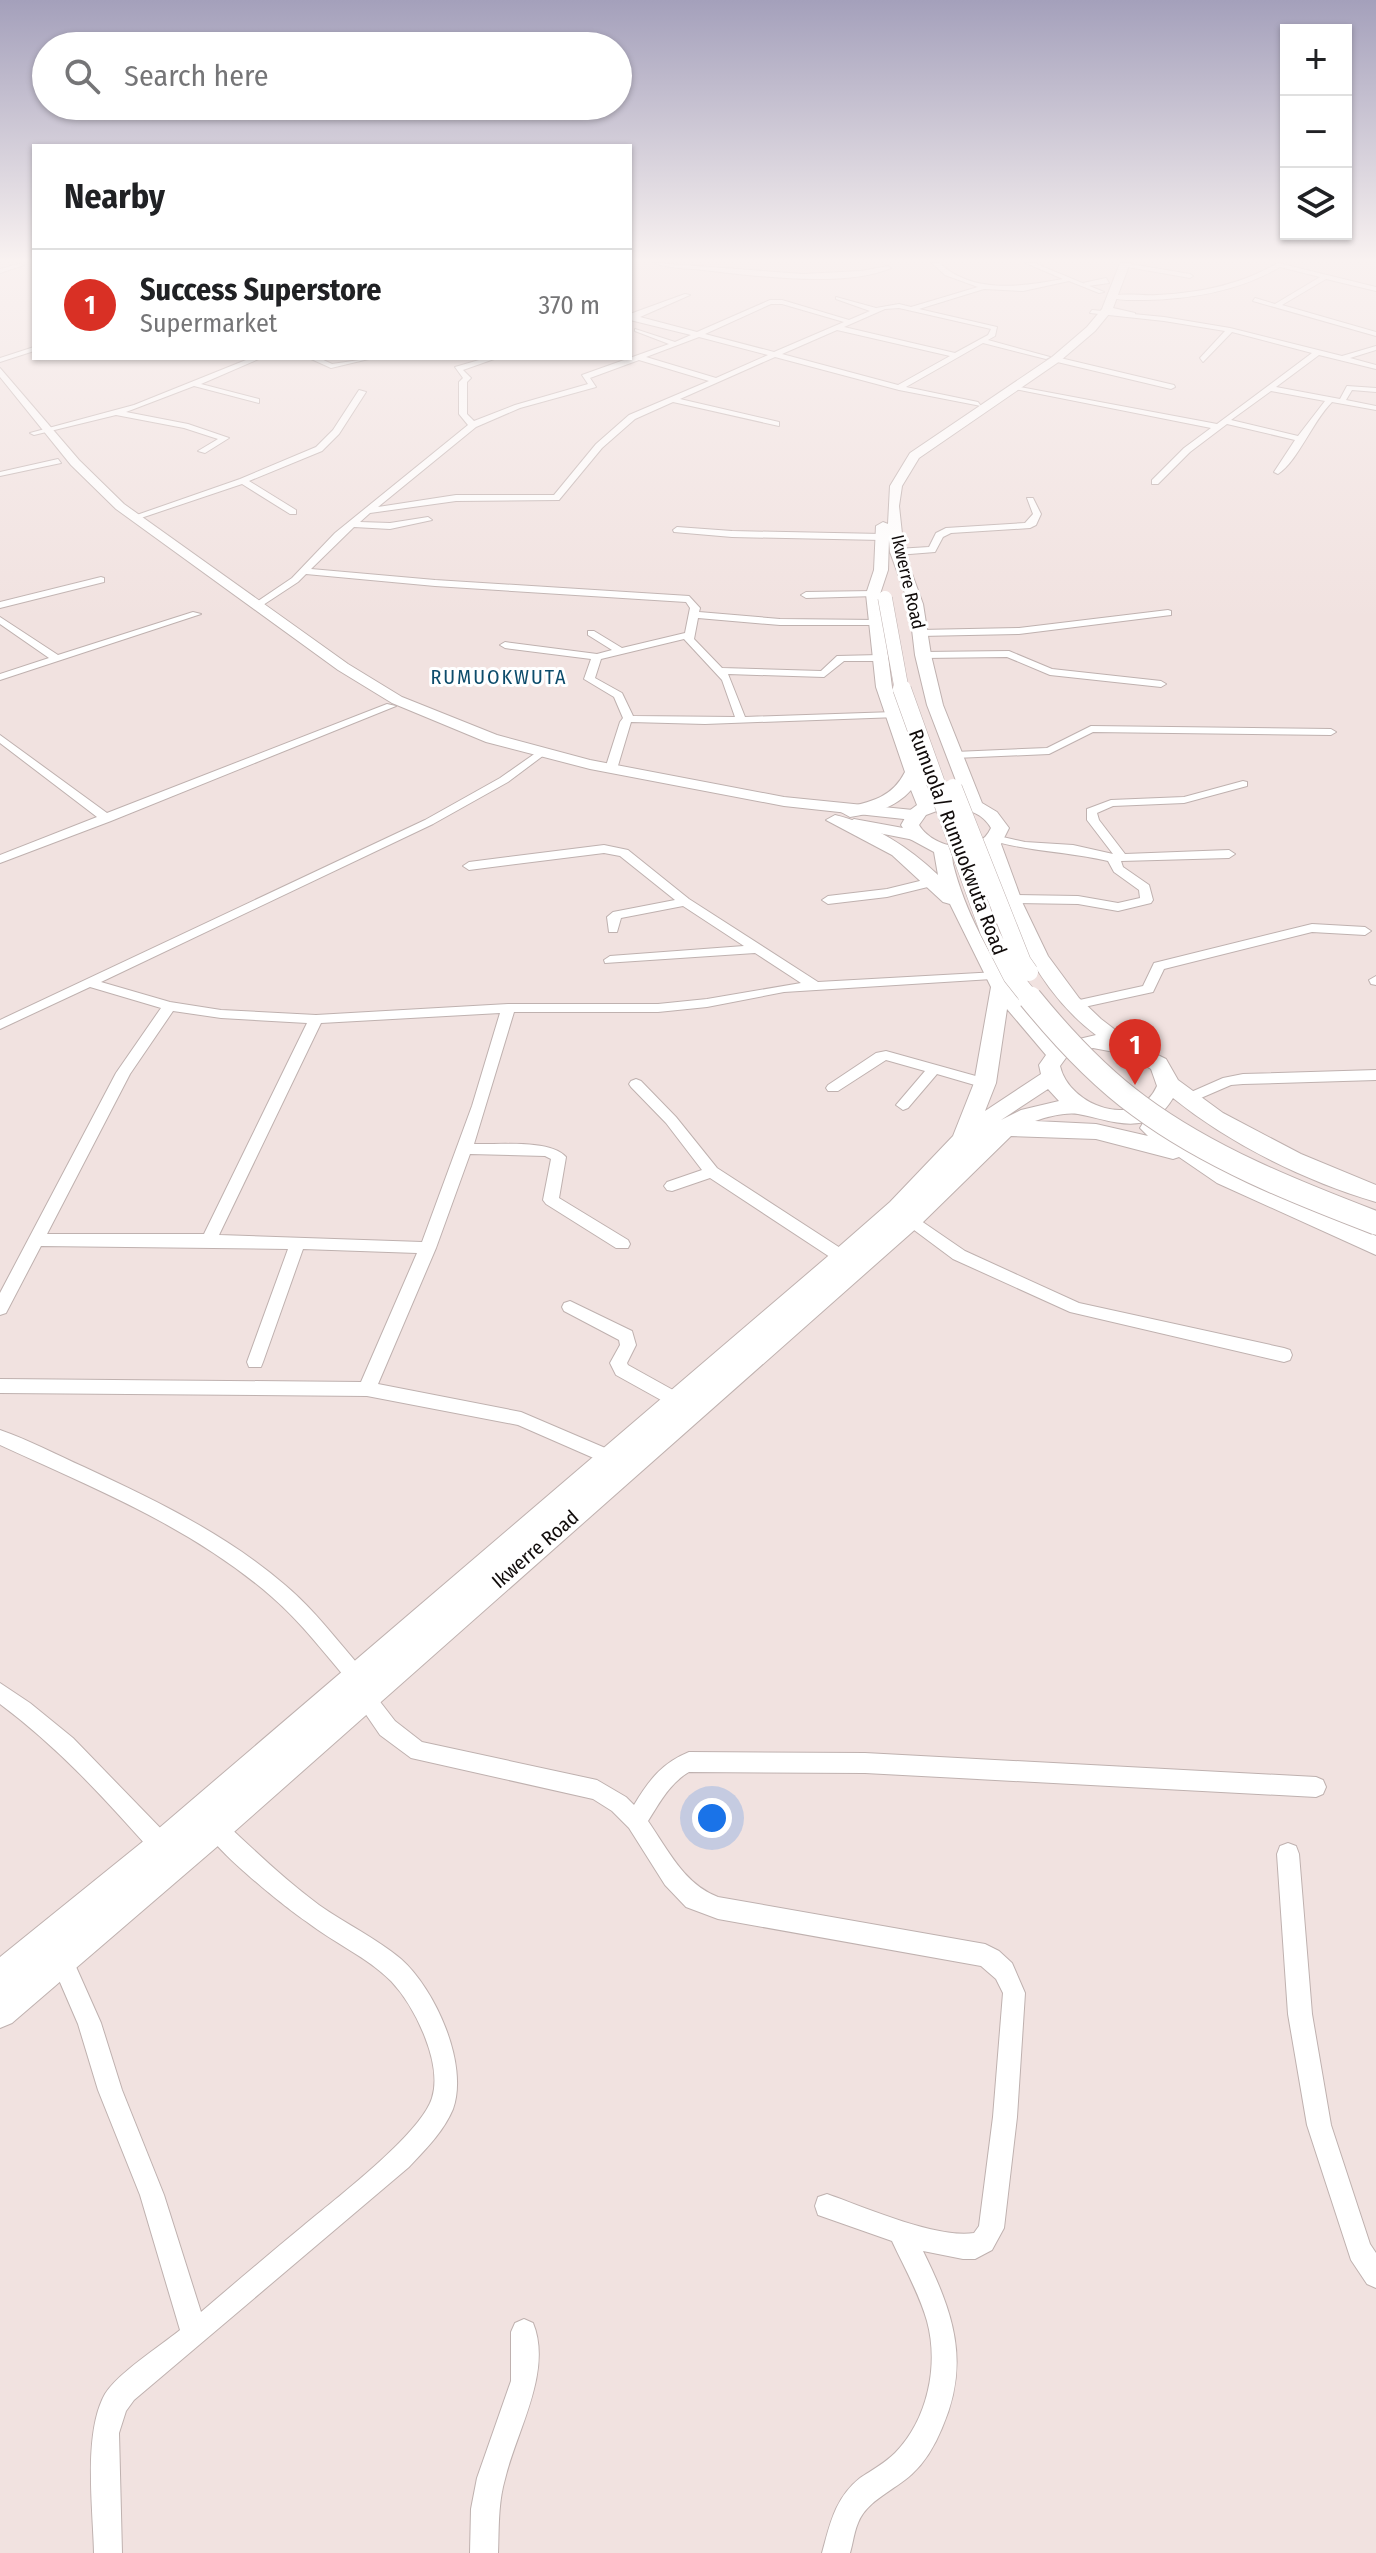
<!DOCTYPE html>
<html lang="en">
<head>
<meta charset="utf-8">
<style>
	:root { --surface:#fff; --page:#f2f2f2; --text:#202124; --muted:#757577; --line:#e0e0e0; --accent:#d93025 }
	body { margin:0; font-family:"Fira Sans Condensed",sans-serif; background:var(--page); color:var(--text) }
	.controls { position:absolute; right:24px; top:24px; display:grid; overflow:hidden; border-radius:0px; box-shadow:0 2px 6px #0004 }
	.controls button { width:72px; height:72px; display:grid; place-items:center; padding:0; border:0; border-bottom:2px solid var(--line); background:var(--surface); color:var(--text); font:40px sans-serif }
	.you { position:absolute; left:712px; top:1818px; width:28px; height:28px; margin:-20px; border:6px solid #fff; border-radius:50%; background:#1a73e8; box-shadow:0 0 0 12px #1a73e833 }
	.badge { display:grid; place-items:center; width:52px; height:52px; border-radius:50%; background:var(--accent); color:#fff; font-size:26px; font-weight:700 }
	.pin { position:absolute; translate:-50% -66px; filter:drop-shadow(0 2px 4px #0008) }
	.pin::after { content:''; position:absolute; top:42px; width:28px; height:24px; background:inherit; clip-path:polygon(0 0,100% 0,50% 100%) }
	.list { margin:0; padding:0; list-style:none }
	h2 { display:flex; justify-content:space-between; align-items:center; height:104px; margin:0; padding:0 32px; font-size:34px }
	h2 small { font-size:26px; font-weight:400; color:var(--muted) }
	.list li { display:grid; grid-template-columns:52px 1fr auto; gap:24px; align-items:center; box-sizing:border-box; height:112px; padding:0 32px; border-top:2px solid var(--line) }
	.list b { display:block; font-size:30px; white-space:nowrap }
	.list p { margin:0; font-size:26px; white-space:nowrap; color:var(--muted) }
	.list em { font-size:26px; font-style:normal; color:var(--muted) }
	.icon { flex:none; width:44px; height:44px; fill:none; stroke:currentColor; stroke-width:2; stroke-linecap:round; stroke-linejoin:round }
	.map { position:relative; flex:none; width:1376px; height:2553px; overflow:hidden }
	.search { position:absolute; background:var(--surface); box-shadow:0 2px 6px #0004; left:32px; top:32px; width:600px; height:88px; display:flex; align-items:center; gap:20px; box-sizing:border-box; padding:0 28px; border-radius:44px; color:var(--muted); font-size:30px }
	.panel { position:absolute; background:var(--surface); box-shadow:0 2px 6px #0004; left:32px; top:144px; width:600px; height:216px; border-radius:0px }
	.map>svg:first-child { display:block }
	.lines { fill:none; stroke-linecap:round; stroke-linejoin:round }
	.minor-casing { stroke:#bfb1af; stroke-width:2 }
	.secondary-casing { stroke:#bfb1af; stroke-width:2 }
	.primary-casing { stroke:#bfb1af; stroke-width:2 }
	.minor { fill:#fff; fill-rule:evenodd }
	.secondary { fill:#fff; fill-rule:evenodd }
	.primary { fill:#fff; fill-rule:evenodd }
	.primary-bridge-far2-casing { stroke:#bfb1af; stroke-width:15; stroke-linecap:butt }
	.primary-bridge-far1-casing { stroke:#bfb1af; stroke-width:19; stroke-linecap:butt }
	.primary-bridge-casing { stroke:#bfb1af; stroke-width:25; stroke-linecap:butt }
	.primary-bridge-far2 { stroke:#fff; stroke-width:14 }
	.primary-bridge-far1 { stroke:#fff; stroke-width:18 }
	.primary-bridge { stroke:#fff; stroke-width:23 }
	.labels { text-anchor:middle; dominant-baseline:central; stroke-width:6; stroke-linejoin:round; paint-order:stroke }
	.far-street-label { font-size:18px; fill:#100b0a; stroke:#fff }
	.far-quarter-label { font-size:20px; letter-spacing:2px; fill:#0d4c6c; stroke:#fff }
	.street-label { font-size:20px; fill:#100b0a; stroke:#fff }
</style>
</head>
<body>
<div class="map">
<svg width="1376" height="2553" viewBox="0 0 1376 2553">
	<rect width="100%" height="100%" fill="#f1e2e0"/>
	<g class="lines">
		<defs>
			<path id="minor" d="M655 263 803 274 861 271 888 266 891 268C845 288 755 276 704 270 688 268 669 269 655 263Z
				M932 263H939C973 294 1021 287 1063 279L1026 263H1034L1104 292 1099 293 1069 281 1023 291 984 289 919 309 997 327 995 336 988 340 1050 357 1046 359 983 343 906 387 978 402 981 406 899 390 775 357 680 399 779 422V426L673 402 635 419 602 448 559 500 456 501 370 513 360 522 390 523 428 517 432 520 390 529 354 527 311 569 435 580 689 596 700 608 699 612 780 619 878 620 880 622 875 625H780L698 618 694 639 722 668 821 671 837 656 880 655 885 658 880 661H844L824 677 728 674 745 717 894 712 898 713V717L705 724 631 722 617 769 611 772 605 769 620 722 623 718 614 697 584 679 591 659 505 648 500 645 505 642 597 654 612 650 588 635V631H594L622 648 685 633 690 608 686 602 435 586 306 574 298 582 260 607 252 605 292 578 335 533 468 425 459 414V382L463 378 455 367 486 358H497L463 370 471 378 467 382V414L474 421 515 405 588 384 582 375 669 344 635 331V329L675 342 691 335 630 320V314L685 294 690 295 640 317 697 332 770 300H782L849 320 870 311 836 299V297L876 308 899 304 911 307 978 287 945 275ZM771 304H782L844 322 774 352 705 334ZM899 308 991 329 988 335 955 353 844 327 885 309ZM837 330 950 356 898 385 782 354ZM699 337 768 355 716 378 646 357ZM639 360 709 381 629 415 596 444 554 495H456L378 507 476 427 520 408 596 387 590 378ZM684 639 722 680 735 717 633 716 622 693 595 678 601 659Z
				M1124 263 1190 274 1193 276 1190 278 1122 266Z
				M1278 263 1376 287V291L1326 279 1282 305 1376 332V336L1253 301 1255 298 1275 304 1320 277 1280 267C1239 291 1192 299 1145 300 1133 300 1119 301 1108 297 1121 292 1142 296 1157 295 1200 293 1240 285 1278 263Z
				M19 264 24 265 0 273V269Z
				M1092 310 1164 317 1230 328 1342 356 1376 346V350L1350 358 1376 365V369L1319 355 1276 387 1340 399 1347 386 1376 388V392L1352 390 1346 400 1376 406V410L1332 402C1312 422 1298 461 1278 474L1274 472 1295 440 1227 424 1190 452 1158 484H1152V480L1184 448 1211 428 1010 388 1014 386 1217 424 1312 353 1232 332 1203 362 1200 358 1225 331 1164 321 1090 313ZM1271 391 1325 401 1298 436 1231 420Z
				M34 347V351L0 362V358Z
				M1056 357 1174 385 1175 387 1171 389 1053 361Z
				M251 358H261L201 384 259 399V403L194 386 126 412 188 424 229 438 205 453 198 451 218 439 184 428 116 415 34 435 30 433 134 405Z
				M309 358H319L332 364 373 358 331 368Z
				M359 390 366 392 339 434 322 451 249 481 296 510V514H290L242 484 138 519 131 517 240 479 316 447 333 430Z
				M58 459 61 463 0 476V472Z
				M1027 498H1033L1041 514 1036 525 1030 528 951 533 943 537 935 552 897 555 892 552 897 549 929 547 936 533 946 528 1025 523 1033 514Z
				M677 527 732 531 882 534 886 537 882 540 732 537 674 532 673 530Z
				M101 577 104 578V582L0 608V602Z
				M873 591 876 592V596L806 598 801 595 806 592Z
				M1168 610 1171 611V615L1019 634 920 636 915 633 920 630 1019 628Z
				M193 612 201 614 0 680V674L49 658 0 624V617L58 655Z
				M1009 651 1052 669 1161 681 1166 684 1161 687 1050 675 1007 657 923 658 918 655 923 652Z
				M387 704 396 706 111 821 0 863V855L97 817 0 743V735L107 813Z
				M1091 726 1331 729 1336 732 1331 735 1093 732 1049 754 955 758 949 755 955 752 1047 748Z
				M540 750 544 751V755L508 782 433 824 101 982 170 1002 221 1010 316 1015 508 1004H658L707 999 801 983 755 953 605 963 604 960 610 956 744 946 683 906 621 918 617 932H609L607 917 613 912 675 900 620 856 604 853 469 870 463 866 469 862 604 845 628 850 689 899 818 982 997 972 999 975 992 979 784 992 707 1007 658 1012H514L474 1144C498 1145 550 1139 566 1157L559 1198 628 1240 630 1244 628 1248H616L546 1204 543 1200 551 1159 545 1156 470 1154 436 1248 378 1384 521 1412 617 1453 620 1458 617 1463 611 1465 605 1463 518 1425 367 1396 0 1393V1379L361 1382 417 1253 303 1249 263 1362 261 1367H249L247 1362 288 1249 41 1246 6 1313 0 1315V1293L116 1073 161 1008 90 987 0 1029V1020L425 820 500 778ZM173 1011 221 1018 307 1023 204 1234H47L130 1074ZM500 1013 472 1106 422 1242 219 1235 321 1023Z
				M1243 781 1247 782V786L1184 803 1113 806 1097 813 1099 820 1125 854 1229 850 1235 854 1229 858 1121 861 1123 867 1149 885 1153 900 1151 903 1118 911 1078 904 1011 903 1005 899 1011 895 1078 896 1118 903 1140 898 1139 890 1114 872 1108 861C1070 852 1031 852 994 841V835L1025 842 1073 845 1113 854 1087 820V809L1111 800 1184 797Z
				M936 877 940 878V884L887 897 828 904 822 900 828 896 887 889Z
				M1312 924 1365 927 1371 931 1365 935 1312 932 1164 969 1153 992 1075 1009 1068 1005 1075 1001 1143 986 1154 963Z
				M1376 976V985L1371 984 1369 980Z
				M886 1051 990 1080 992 1083 985 1088 937 1074 908 1108 903 1110 896 1105 925 1071 886 1060 838 1091H828L826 1088 828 1085 876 1053Z
				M1376 1070V1080L1243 1084 1231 1085 1187 1104 1180 1099 1182 1096 1223 1078 1243 1074Z
				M636 1079 641 1081 676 1117 717 1168 848 1253 850 1257 848 1261H836L710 1178 672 1191 667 1190 664 1186 667 1182 702 1170 666 1123 631 1087 629 1084 631 1081Z
				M911 1214 965 1251 1079 1303 1284 1348 1290 1350 1292 1355 1290 1360 1284 1362 1070 1312 953 1259 906 1224 903 1220 906 1216Z
				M570 1301 632 1331 636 1345 627 1363 628 1365 682 1395 685 1400 682 1405 676 1407 670 1405 616 1375 610 1363 620 1345 619 1340 564 1311 562 1307 564 1303Z
				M0 1430C29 1440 57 1455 84 1467 155 1500 226 1534 285 1585 315 1610 338 1642 364 1671L367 1677 364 1683 357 1686 350 1683C325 1654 301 1622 272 1597 193 1528 94 1488 0 1445Z
				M0 1683 30 1703 73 1738 170 1838 173 1846 170 1854 162 1857 154 1854C106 1800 58 1747 0 1704Z
				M364 1688 371 1690 395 1721 422 1742 597 1780 626 1797 634 1805C649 1780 662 1763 689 1752L865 1753 1316 1777 1323 1780 1326 1787 1323 1794 1316 1797 865 1773 689 1772C670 1783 660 1802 648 1821 668 1850 684 1884 718 1897L985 1944 999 1951 1012 1963 1025 1993 1017 2117 1004 2228 992 2250 975 2259H963L923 2251C953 2312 971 2362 942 2428 935 2445 926 2461 912 2474 895 2490 867 2500 858 2523 854 2532 853 2543 850 2553H822C830 2524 835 2498 860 2478 872 2470 885 2463 895 2453 928 2419 939 2365 927 2321 919 2293 904 2267 892 2241L818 2215 815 2206 818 2197 827 2194C864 2207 937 2239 974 2233L979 2226 993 2117 1003 1993 996 1979 981 1966 718 1919 686 1907 665 1885 629 1828 612 1811 593 1799 411 1758 380 1735 354 1697 357 1690Z
				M215 1817 223 1821C254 1850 285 1880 319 1905 346 1924 376 1938 401 1959 435 1989 469 2064 453 2109 444 2131 425 2150 409 2167L134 2400 126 2411 119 2433 122 2553H94C93 2508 83 2433 105 2394 117 2374 160 2346 180 2330L140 2195 98 2090 78 2024 50 1959 53 1951 61 1948 69 1951 101 2023 122 2090 164 2195 201 2312C235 2283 269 2254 303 2226 334 2200 421 2134 432 2098 443 2064 415 2006 391 1981 367 1957 334 1943 307 1922 285 1907 214 1850 204 1828L207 1821Z
				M1288 1843 1296 1846 1299 1854 1312 2014 1331 2125 1370 2244 1376 2253V2288L1367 2284 1351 2260 1307 2125 1288 2014 1277 1854 1280 1846Z
				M524 2319 533 2323C553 2371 516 2432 505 2479 498 2503 499 2528 498 2553H470L471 2509 477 2478 511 2381V2332L515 2323Z"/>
			<path id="secondary" d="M0 368 79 460 124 504 348 664 402 697 497 735 590 760 784 797 913 810 921 815 913 820 784 806 590 769 486 742 392 703 338 670 116 509 71 465 0 377Z
				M854 819 914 830 922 835 914 840 848 827 846 824Z"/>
			<path id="primary" d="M1120 263H1130L1113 308 1135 313V317L1109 314 1095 331 1060 361 919 458 902 486 899 506 904 552 923 604 931 655 943 705 982 803 997 812 1009 828 1001 844 1023 904 1048 956 1079 998 1101 1019 1131 1042 1166 1059 1178 1080 1223 1113 1301 1154 1376 1185V1202C1305 1181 1230 1144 1173 1098 1149 1139 1111 1120 1078 1114 1065 1112 1047 1117 1035 1121L1096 1124 1148 1136 1140 1128 1143 1123H1159L1233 1171 1376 1236V1255L1217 1183 1179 1157 1173 1159 1096 1139 1011 1136 919 1226 226 1839 12 2023 0 2028V1957L151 1835 834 1251 890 1202 953 1136 974 1083 991 987 950 904 943 902 892 855 826 820 835 815C873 824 910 848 938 875L934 852 910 839 901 825 909 811 917 805 911 790C895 808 874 813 850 817L841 812 844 808C870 802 892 798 905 772L876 687 866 594 874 570 876 526 883 522 888 524 890 486 910 453 1052 357 1087 327 1102 309ZM889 539 890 552 909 604 915 655 927 705 963 799 932 800 892 687 880 594 888 570ZM942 809C961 807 981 810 991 828 978 857 934 849 919 825L926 815ZM986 853C1009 921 1036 990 1096 1035L1058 1044C1012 994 970 931 953 864L952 856ZM1007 1009 1046 1055 1039 1065 1041 1074 985 1111 996 1083ZM1093 1048 1125 1054 1151 1069 1157 1086C1137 1131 1069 1106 1060 1066L1068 1055ZM1048 1089 1059 1101 1021 1110 1001 1120Z
				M1106 278 1109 283 1088 286 1083 283Z"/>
		</defs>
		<use href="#minor" class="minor-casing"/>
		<use href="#secondary" class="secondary-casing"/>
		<use href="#primary" class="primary-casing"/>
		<use href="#minor" class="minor"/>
		<use href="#secondary" class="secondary"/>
		<use href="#primary" class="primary"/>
		<defs>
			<path id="primary-bridge-far2" d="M885 598 902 691"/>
			<path id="primary-bridge-far1" d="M902 689 989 931 1012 976 1031 1000
				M953 788 1022 962 1029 972"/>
			<path id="primary-bridge" d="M1030 998C1061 1036 1099 1077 1139 1106 1209 1158 1295 1192 1376 1223"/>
		</defs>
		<use href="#primary-bridge-far2" class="primary-bridge-far2-casing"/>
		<use href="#primary-bridge-far1" class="primary-bridge-far1-casing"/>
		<use href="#primary-bridge" class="primary-bridge-casing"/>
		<use href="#primary-bridge-far2" class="primary-bridge-far2"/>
		<use href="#primary-bridge-far1" class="primary-bridge-far1"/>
		<use href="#primary-bridge" class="primary-bridge"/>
	</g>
	<linearGradient id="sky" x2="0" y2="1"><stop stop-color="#a4a0bb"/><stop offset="0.42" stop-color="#f9f2f1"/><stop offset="1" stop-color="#f9f2f1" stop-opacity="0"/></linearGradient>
	<rect width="1376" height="620" fill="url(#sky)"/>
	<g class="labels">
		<g class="far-street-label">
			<text transform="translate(908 582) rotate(77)">Ikwerre Road</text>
		</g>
		<g class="far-quarter-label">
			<text x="499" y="677">RUMUOKWUTA</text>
		</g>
		<g class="street-label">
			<text transform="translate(958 842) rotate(69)">Rumuola/ Rumuokwuta Road</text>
			<text transform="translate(535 1549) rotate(-41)">Ikwerre Road</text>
		</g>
	</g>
</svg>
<div class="controls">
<button>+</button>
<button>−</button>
<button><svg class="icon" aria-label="layers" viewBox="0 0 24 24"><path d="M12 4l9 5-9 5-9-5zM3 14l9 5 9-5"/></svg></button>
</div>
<div class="you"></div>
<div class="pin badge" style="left:1135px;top:1085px">1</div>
<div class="search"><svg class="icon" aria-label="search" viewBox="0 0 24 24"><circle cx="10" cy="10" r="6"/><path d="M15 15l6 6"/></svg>Search here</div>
<section class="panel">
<h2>Nearby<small></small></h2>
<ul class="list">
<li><span class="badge">1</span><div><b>Success Superstore</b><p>Supermarket</p></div><em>370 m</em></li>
</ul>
</section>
</div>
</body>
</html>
